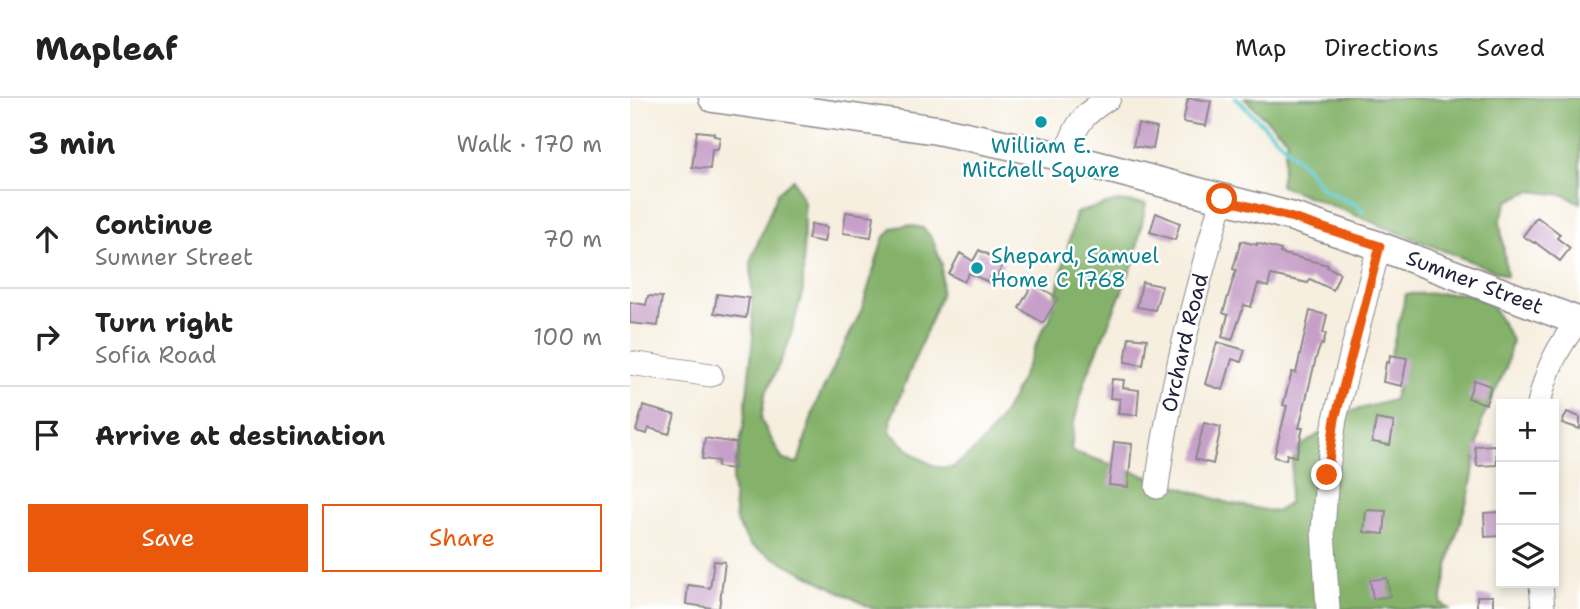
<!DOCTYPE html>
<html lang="en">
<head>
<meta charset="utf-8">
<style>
	:root { --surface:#fff; --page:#f2f2f2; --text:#222; --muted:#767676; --line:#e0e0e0; --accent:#ea580c }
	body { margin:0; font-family:"Shantell Sans",sans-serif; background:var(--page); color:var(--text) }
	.controls { position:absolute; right:21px; bottom:21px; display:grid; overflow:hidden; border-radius:0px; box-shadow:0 4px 10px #0003 }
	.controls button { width:63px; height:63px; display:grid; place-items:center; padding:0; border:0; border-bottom:2px solid var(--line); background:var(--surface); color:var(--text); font:35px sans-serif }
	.stop { position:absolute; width:21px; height:21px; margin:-16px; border:5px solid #ea580c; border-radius:50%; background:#fff }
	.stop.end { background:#ea580c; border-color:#fff; box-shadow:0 2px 7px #0008 }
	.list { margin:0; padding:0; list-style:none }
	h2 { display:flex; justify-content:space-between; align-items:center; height:91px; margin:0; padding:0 28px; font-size:30px }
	h2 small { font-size:23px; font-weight:400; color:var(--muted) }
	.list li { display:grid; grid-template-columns:46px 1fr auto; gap:21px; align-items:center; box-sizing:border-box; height:98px; padding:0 28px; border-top:2px solid var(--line) }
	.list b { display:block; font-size:26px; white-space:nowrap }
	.list p { margin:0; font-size:23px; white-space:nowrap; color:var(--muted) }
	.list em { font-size:23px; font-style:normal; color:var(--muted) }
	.actions { display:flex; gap:14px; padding:21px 28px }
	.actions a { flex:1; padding:16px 0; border:2px solid var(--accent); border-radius:0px; text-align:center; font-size:24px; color:var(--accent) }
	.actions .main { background:var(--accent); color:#fff }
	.icon { flex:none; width:38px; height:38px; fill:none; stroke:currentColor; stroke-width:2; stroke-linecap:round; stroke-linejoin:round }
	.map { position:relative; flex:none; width:950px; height:511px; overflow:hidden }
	header { display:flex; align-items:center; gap:42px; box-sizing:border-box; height:98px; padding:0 35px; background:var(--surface); border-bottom:2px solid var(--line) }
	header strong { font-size:33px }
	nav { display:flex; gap:38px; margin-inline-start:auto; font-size:24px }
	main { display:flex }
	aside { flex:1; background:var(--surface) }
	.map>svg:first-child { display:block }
	.forest { fill:#84b26b; stroke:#536a53; stroke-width:2 }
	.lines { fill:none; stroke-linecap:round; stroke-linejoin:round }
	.stream { stroke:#5dcad1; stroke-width:4.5 }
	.building { fill:#c7a0c9 }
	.minor-casing { stroke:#8c888c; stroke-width:25 }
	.major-casing { stroke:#8c888c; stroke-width:31 }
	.minor { stroke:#fff; stroke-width:23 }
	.major { stroke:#fff; stroke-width:28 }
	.route { stroke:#ea580c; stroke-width:9 }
	.culture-dot { fill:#0f9aa8; stroke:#fff; stroke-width:2.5 }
	.labels { text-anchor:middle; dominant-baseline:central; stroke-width:5; stroke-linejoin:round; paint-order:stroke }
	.culture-label { font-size:21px; fill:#0d838f; stroke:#fff }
	.street-label { font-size:21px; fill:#22223b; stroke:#fff }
</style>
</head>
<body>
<header>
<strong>Mapleaf</strong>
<nav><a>Map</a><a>Directions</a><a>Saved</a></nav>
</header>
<main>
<aside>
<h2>3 min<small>Walk · 170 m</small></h2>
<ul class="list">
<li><svg class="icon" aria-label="ahead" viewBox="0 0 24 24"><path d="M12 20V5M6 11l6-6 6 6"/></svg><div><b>Continue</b><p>Sumner Street</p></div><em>70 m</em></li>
<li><svg class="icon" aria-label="right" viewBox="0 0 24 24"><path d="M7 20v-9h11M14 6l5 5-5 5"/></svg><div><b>Turn right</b><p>Sofia Road</p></div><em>100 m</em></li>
<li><svg class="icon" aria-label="arrive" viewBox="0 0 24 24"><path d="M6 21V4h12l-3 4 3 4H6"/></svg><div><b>Arrive at destination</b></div></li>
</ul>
<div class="actions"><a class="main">Save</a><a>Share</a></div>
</aside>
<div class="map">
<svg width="950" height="511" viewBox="0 0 950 511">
	<rect width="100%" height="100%" fill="#fff"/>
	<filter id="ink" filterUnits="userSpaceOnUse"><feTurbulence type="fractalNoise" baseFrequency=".0143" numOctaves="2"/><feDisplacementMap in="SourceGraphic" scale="14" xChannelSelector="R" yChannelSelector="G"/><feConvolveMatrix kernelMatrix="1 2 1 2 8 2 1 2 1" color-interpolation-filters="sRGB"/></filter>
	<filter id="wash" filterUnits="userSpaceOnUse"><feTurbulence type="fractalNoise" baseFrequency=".00686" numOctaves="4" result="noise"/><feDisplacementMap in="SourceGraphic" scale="28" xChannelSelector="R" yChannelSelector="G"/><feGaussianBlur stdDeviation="1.57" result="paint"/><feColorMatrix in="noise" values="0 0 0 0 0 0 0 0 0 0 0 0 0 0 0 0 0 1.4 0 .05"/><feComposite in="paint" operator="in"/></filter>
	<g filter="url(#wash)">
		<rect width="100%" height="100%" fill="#f6eede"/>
		<path class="forest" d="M614 0H950V105L934 97 900 93 878 103 870 123 877 178 650 87 657 41Z
			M163 81 174 104 173 192 158 247 135 297 131 322 153 362 168 365 185 308 232 211 253 141 263 130 278 127 293 130 302 140 312 167 311 196 261 321 260 334C273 347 302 376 323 369 327 367 333 361 336 359 376 329 392 276 413 231L420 221 446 115 487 103 516 106 504 164 456 280 444 324 441 353 598 405 646 414 658 406 663 362 670 349 722 313 763 302 768 288 760 259 776 196 836 195 861 206 882 242 876 270 852 322 840 393 821 454 811 505 819 511H243L120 447 106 423 102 382 114 326 123 239 121 162 148 94Z"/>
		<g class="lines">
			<path class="stream" d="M606 0 677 70 692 90 717 103 725 105 734 114"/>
		</g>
		<g id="blocks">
			<path class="building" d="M558 0 581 3 576 28 553 24Z
				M508 26 527 30 523 51 503 48Z
				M67 33 84 35V38L90 39 88 51H82L80 71 62 69Z
				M216 114 244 118 241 139 213 135Z
				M526 115 550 125 545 142 520 134Z
				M907 119 930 136 927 140 940 150 930 163 905 144 904 145 893 138Z
				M181 126 197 129 194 144 178 141Z
				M611 143 627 147V145L651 152 650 155 698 167 697 169 710 175 703 192 680 181 678 185 641 177 638 189 628 186 621 209 614 207 602 242 592 239 598 217 593 215 606 172 603 171Z
				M349 152 374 165 365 182 360 180 358 184 339 175 334 184 319 176 330 155 343 163Z
				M512 184 532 188 525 212 507 209Z
				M403 185 428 200 413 225 389 210Z
				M87 196 119 200 116 220 84 215Z
				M18 198 32 199 28 228 0 225V204L16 207Z
				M680 213 697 217 693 235H696L693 247 691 246 686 260 669 330H673L666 359 657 356 656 362 644 359 657 308 653 307 662 274 666 275Z
				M499 239 517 241 513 267 495 264Z
				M587 244 615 252 611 264 602 261 593 292 575 286Z
				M760 257 777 260 772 288 753 284 756 264 759 265Z
				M482 281 494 282 493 290 509 292 507 317 488 316 490 301 480 300Z
				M844 282 861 288 856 306 838 300Z
				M13 308 45 317 39 336 19 330 17 336 6 333Z
				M937 314 950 319V331L932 325Z
				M746 321 764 324 760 347 742 344Z
				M574 325 591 329 583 366 565 361Z
				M75 340 107 345 104 371 87 369 88 363 72 361Z
				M484 344 502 346 498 389 479 387Z
				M866 347 867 367 847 368 845 348Z
				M736 412 756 413 754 436 734 434Z
				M871 414V438L855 439 854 415Z
				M84 463 95 464 89 511 56 506 58 487 80 490Z
				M757 480 760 498 743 501 740 482Z
				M847 498H863V511H847Z"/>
		</g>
	</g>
	<g filter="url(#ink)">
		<use href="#blocks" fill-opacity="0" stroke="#8c888c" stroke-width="2"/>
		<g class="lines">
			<defs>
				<g id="minor">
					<path d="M435 59C445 28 451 17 479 0"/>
					<path d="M0 265 81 277"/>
					<path d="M909 306C916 272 927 250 948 223"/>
					<path id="s1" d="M527 389C539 291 565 197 592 101"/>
					<path d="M911 485 913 511"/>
					<path d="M698 511 693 433 697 377 705 321 749 148"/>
				</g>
				<g id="major">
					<path id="s2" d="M83 0 307 32 435 59 663 119 749 148 950 224"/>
				</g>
			</defs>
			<use href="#minor" class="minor-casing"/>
			<use href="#major" class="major-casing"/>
			<use href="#minor" class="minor"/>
			<use href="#major" class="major"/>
		</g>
	</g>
	<g class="lines" filter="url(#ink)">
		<path class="route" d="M592 101 663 120 750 148 705 321 697 377"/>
	</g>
	<g class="culture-dot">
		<circle cx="411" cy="24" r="7"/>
		<circle cx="347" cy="170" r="7"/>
	</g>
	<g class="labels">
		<g class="culture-label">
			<text x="411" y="48">William E.<tspan x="411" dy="24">Mitchell Square</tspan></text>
			<text x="361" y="158" text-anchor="start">Shepard, Samuel<tspan x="361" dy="24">Home C 1768</tspan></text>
		</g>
		<g class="street-label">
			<text stroke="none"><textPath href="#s2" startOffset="786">Sumner Street</textPath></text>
			<text stroke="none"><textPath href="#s1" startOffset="147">Orchard Road</textPath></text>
		</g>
	</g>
</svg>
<div class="controls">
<button>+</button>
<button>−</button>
<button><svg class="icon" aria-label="layers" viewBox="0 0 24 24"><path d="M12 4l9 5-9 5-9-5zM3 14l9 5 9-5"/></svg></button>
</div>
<div class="stop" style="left:592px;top:101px"></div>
<div class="stop end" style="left:697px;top:377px"></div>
</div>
</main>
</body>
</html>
